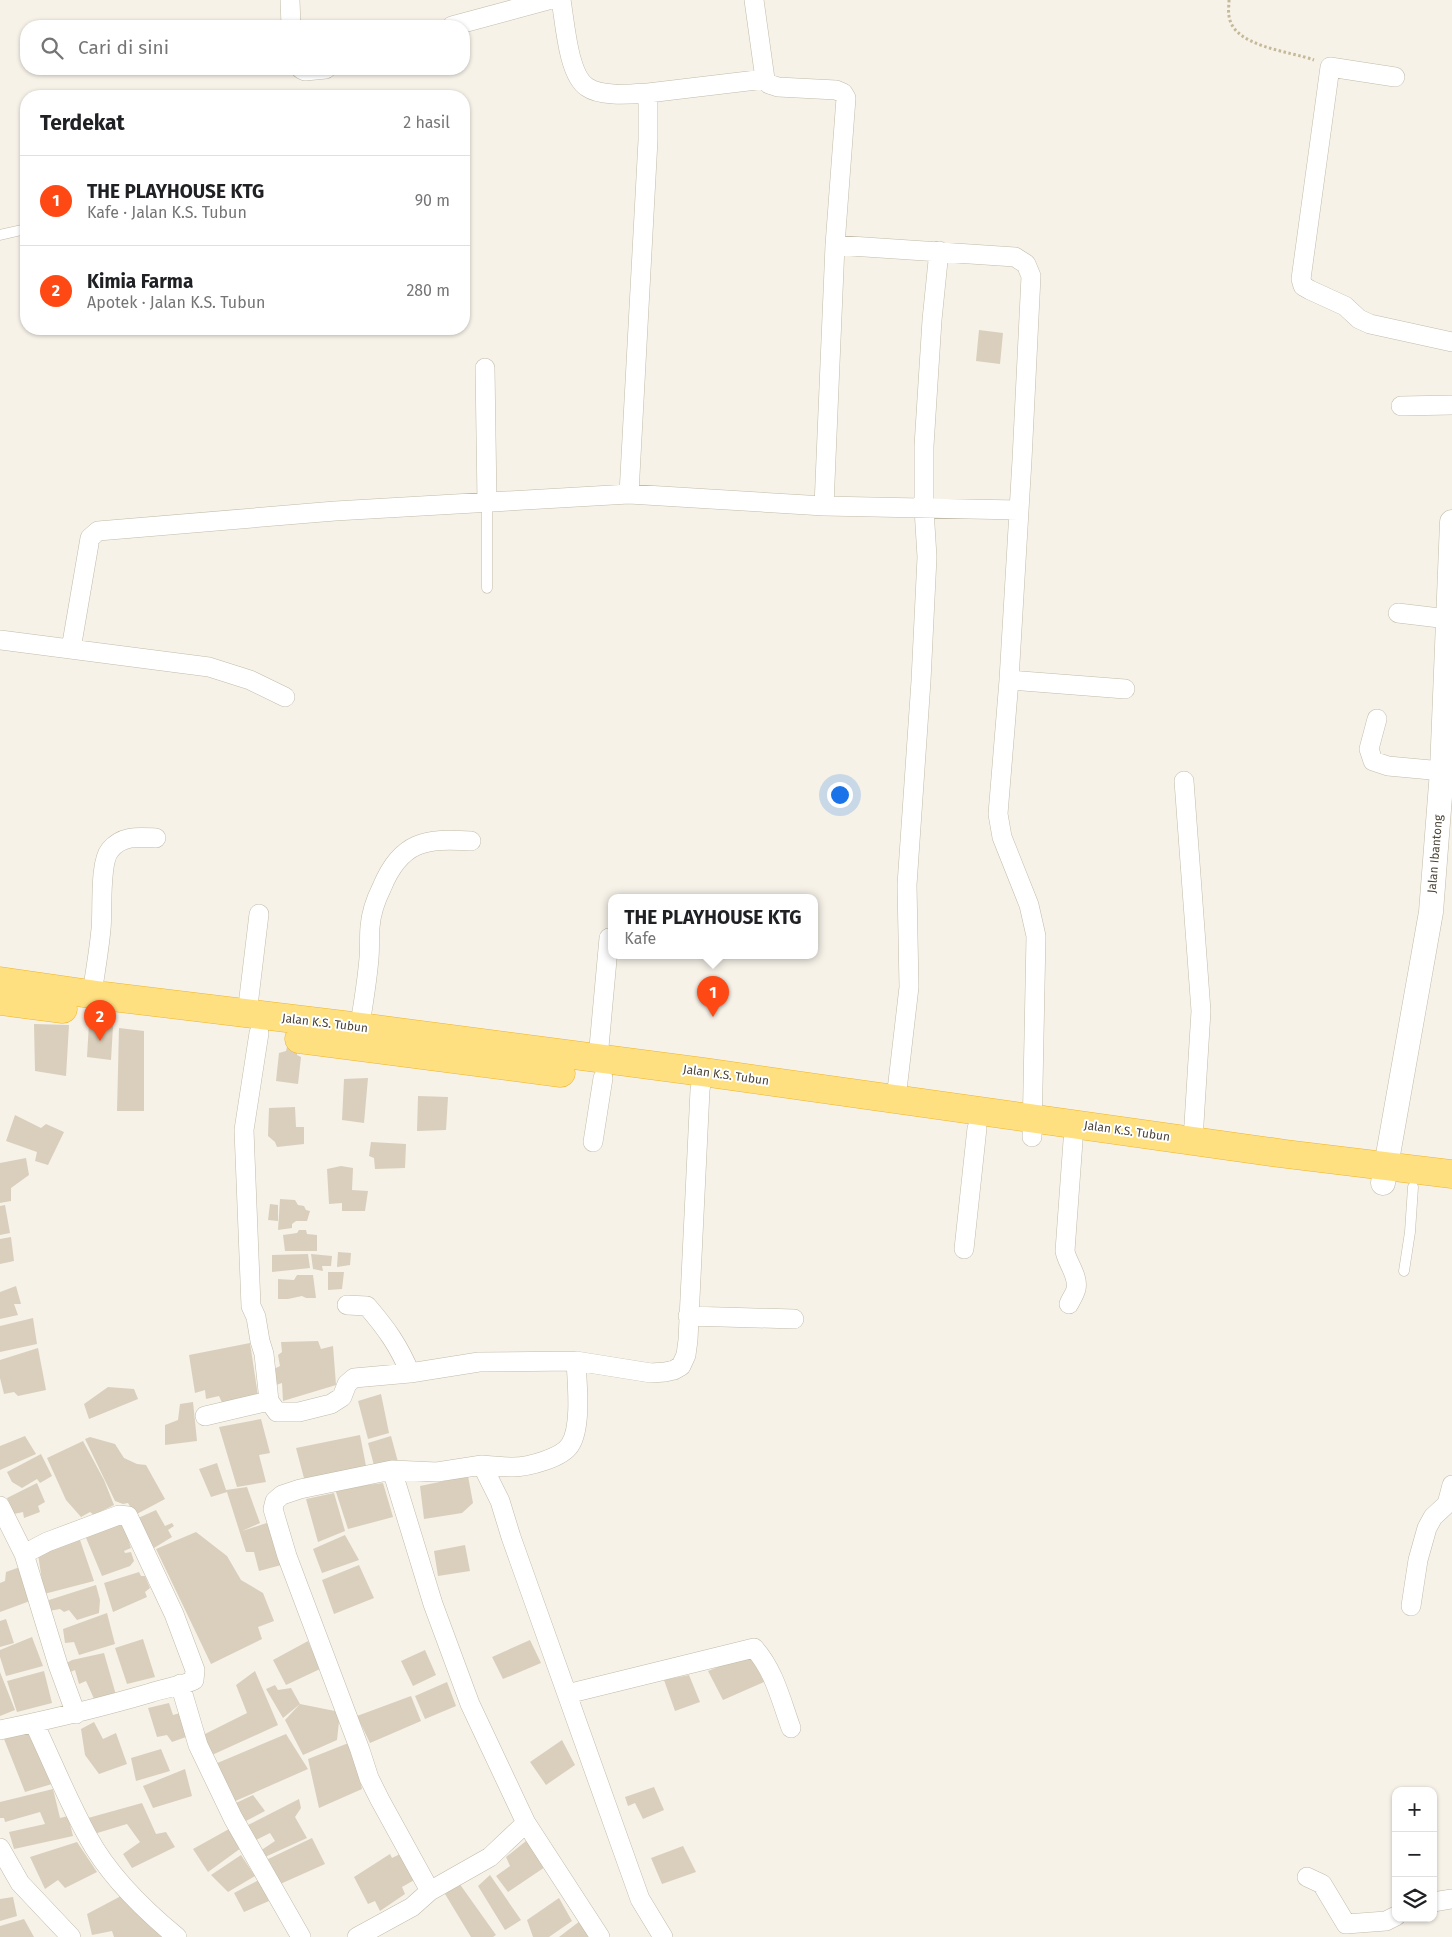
<!DOCTYPE html>
<html lang="id">
<head>
<meta charset="utf-8">
<style>
	:root { --surface:#fff; --page:#f6f6f6; --text:#202124; --muted:#757577; --line:#e0e0e0; --accent:#ff4915 }
	body { margin:0; font-family:"Fira Sans",sans-serif; background:var(--page); color:var(--text) }
	.controls { position:absolute; right:15px; bottom:15px; display:grid; overflow:hidden; border-radius:10px; box-shadow:0 1px 4px #0004 }
	.controls button { width:45px; height:45px; display:grid; place-items:center; padding:0; border:0; border-bottom:1px solid var(--line); background:var(--surface); color:var(--text); font:25px sans-serif }
	.you { position:absolute; left:839px; top:794px; width:18px; height:18px; margin:-12px; border:4px solid #fff; border-radius:50%; background:#1a73e8; box-shadow:0 0 0 8px #1a73e833 }
	.badge { display:grid; place-items:center; width:32px; height:32px; border-radius:50%; background:var(--accent); color:#fff; font-size:16px; font-weight:700 }
	.pin { position:absolute; translate:-50% -41px; filter:drop-shadow(0 1px 2px #0008) }
	.pin::after { content:''; position:absolute; top:26px; width:18px; height:15px; background:inherit; clip-path:polygon(0 0,100% 0,50% 100%) }
	.popup { position:absolute; left:608px; top:894px; width:210px; height:65px; box-sizing:border-box; display:grid; place-content:center; border-radius:10px; background:var(--surface); filter:drop-shadow(0 1px 4px #0005); font-size:16px; white-space:nowrap; color:var(--muted) }
	.popup b { font-size:19px; color:var(--text) }
	.popup::after { content:''; position:absolute; left:50%; top:100%; margin-left:-10px; border:10px solid transparent; border-top-color:var(--surface) }
	.list { margin:0; padding:0; list-style:none }
	h2 { display:flex; justify-content:space-between; align-items:center; height:65px; margin:0; padding:0 20px; font-size:21px }
	h2 small { font-size:16px; font-weight:400; color:var(--muted) }
	.list li { display:grid; grid-template-columns:32px 1fr auto; gap:15px; align-items:center; box-sizing:border-box; height:90px; padding:0 20px; border-top:1px solid var(--line) }
	.list b { display:block; font-size:19px; white-space:nowrap }
	.list p { margin:0; font-size:16px; white-space:nowrap; color:var(--muted) }
	.list em { font-size:16px; font-style:normal; color:var(--muted) }
	.icon { flex:none; width:28px; height:28px; fill:none; stroke:currentColor; stroke-width:2; stroke-linecap:round; stroke-linejoin:round }
	.map { position:relative; flex:none; width:1452px; height:1937px; overflow:hidden }
	.search { position:absolute; background:var(--surface); box-shadow:0 1px 4px #0004; left:20px; top:20px; width:450px; height:55px; display:flex; align-items:center; gap:12px; box-sizing:border-box; padding:0 18px; border-radius:20px; color:var(--muted); font-size:19px }
	.panel { position:absolute; background:var(--surface); box-shadow:0 1px 4px #0004; left:20px; top:90px; width:450px; height:245px; border-radius:20px }
	.map>svg:first-child { display:block }
	.building { fill:#d9cfbc }
	.lines { fill:none; stroke-linecap:round; stroke-linejoin:round }
	.service-casing { stroke:#c2bba9; stroke-width:11 }
	.minor-casing { stroke:#c2bba9; stroke-width:20 }
	.tertiary-casing { stroke:#c2bba9; stroke-width:25 }
	.trunk-casing { stroke:#efb428; stroke-width:29 }
	.path { stroke:#c6b999; stroke-width:3; stroke-dasharray:2.5 2.5; stroke-linecap:butt }
	.service { stroke:#fff; stroke-width:10 }
	.minor { stroke:#fff; stroke-width:19 }
	.tertiary { stroke:#fff; stroke-width:24 }
	.trunk { stroke:#ffe080; stroke-width:28 }
	.labels { text-anchor:middle; dominant-baseline:central; stroke-width:4; stroke-linejoin:round; paint-order:stroke }
	.street-label { font-size:12px; fill:#4a4335; stroke:#fff }
</style>
</head>
<body>
<div class="map">
<svg width="1452" height="1937" viewBox="0 0 1452 1937">
	<rect width="100%" height="100%" fill="#f6f2e8"/>
	<path class="building" d="M979 330 1003 333 1000 364 976 361Z
		M89 1023 113 1026 111 1060 87 1057Z
		M34 1024 69 1025 66 1076 35 1071Z
		M119 1028 144 1031V1111H117Z
		M287 1047 297 1048V1055L301 1057 298 1084 276 1081 279 1053 286 1051Z
		M368 1078 364 1123 342 1120 344 1079Z
		M418 1096 448 1097 446 1130 417 1131Z
		M295 1107 296 1127H304V1144L277 1147 275 1142 268 1136 269 1108Z
		M15 1115 41 1128 46 1124 64 1132 48 1165 35 1161 37 1152 6 1141Z
		M371 1142 406 1144 405 1168 375 1169 374 1158 369 1156Z
		M26 1158 29 1175 11 1188V1201L0 1203V1163Z
		M341 1166 353 1168 352 1190 368 1191 365 1211H342V1203L329 1204 327 1169Z
		M280 1199 295 1200 298 1205 304 1206 306 1210 310 1211 307 1221H296L292 1224V1228L278 1230Z
		M270 1204 278 1205V1221L268 1220Z
		M5 1205 10 1233 0 1235V1206Z
		M299 1230H306L307 1234 317 1235V1251H285L283 1235 297 1233Z
		M11 1237 14 1261 0 1264V1239Z
		M338 1252 351 1253 350 1265 337 1267Z
		M308 1254 310 1268 272 1272V1255Z
		M311 1254 332 1256 331 1266H322L323 1271 313 1269Z
		M328 1272H344L342 1289 328 1290Z
		M297 1275H313L316 1298H306L302 1296 288 1299H278V1279L294 1280Z
		M16 1286 21 1304H14L18 1315 0 1319V1292Z
		M33 1318 37 1344 0 1352V1326Z
		M318 1341 321 1349 333 1346 336 1385 283 1401 282 1383 273 1386 270 1371 280 1366 278 1355 282 1352 281 1342Z
		M250 1343 258 1396 224 1407 219 1396 206 1399 205 1390 195 1393 189 1355Z
		M38 1348 46 1390 18 1396 14 1392 4 1394 0 1378V1360Z
		M108 1387 134 1389 138 1399 89 1419 84 1404Z
		M381 1394 389 1433 368 1439 358 1401Z
		M193 1402 197 1441 165 1445V1425L178 1420 180 1404Z
		M261 1419 270 1453 259 1455 266 1482 237 1487 219 1427Z
		M360 1435 366 1466 305 1482 296 1448Z
		M25 1436 36 1454 0 1470V1446Z
		M391 1436 398 1462 375 1469 368 1443Z
		M90 1437 115 1444 124 1458 137 1464 146 1465 165 1499 135 1515 128 1503 123 1504 115 1501 85 1439Z
		M83 1441 104 1480 114 1505 94 1515 90 1512 81 1517 66 1500 47 1458Z
		M41 1454 52 1476 40 1483 37 1479 22 1488 12 1482 7 1472Z
		M217 1463 226 1490 247 1487 260 1523 242 1531 273 1521 285 1564 259 1571 254 1552H246L227 1492 211 1497 199 1469Z
		M468 1476 473 1503 462 1513 424 1519 420 1486Z
		M37 1483 45 1502 38 1506 40 1512 24 1518 23 1512 14 1514 7 1498Z
		M383 1483 393 1517 348 1529 335 1489Z
		M334 1493 345 1531 318 1542 306 1499Z
		M156 1510 165 1526 172 1523 174 1526 168 1530 172 1537 154 1548 136 1519Z
		M122 1520 131 1548 124 1551 125 1553 131 1552 134 1561 130 1566 102 1576 84 1533Z
		M196 1532 227 1556 241 1580 263 1593 274 1621 258 1627 262 1639 211 1664 156 1549Z
		M345 1535 359 1560 322 1573 313 1549Z
		M79 1537 94 1581 44 1594 38 1554Z
		M465 1545 470 1571 438 1576 434 1551Z
		M359 1565 374 1598 334 1614 322 1580Z
		M20 1567 30 1601 0 1612V1583L5 1581 6 1572Z
		M139 1572 141 1576H145L150 1588 145 1592 147 1597 113 1612 104 1583Z
		M96 1585 100 1600 99 1613 77 1620 69 1610 64 1612 60 1609 49 1611V1600Z
		M107 1613 115 1644 79 1655 74 1642 65 1643 63 1629Z
		M6 1619 14 1643 0 1647V1621Z
		M32 1637 43 1666 6 1676 0 1657V1650Z
		M143 1639 155 1677 127 1684 115 1648Z
		M530 1640 541 1663 503 1679 492 1657Z
		M308 1641 320 1669 286 1685 273 1660Z
		M425 1650 436 1675 413 1686 401 1661Z
		M104 1653 116 1695 95 1701 86 1681 79 1684 75 1670 68 1673 65 1664 72 1660Z
		M750 1654 764 1682 723 1700 708 1671Z
		M44 1671 52 1703 17 1712 7 1681Z
		M255 1671 278 1725 212 1755 203 1735 247 1713 236 1685Z
		M0 1672 15 1710 0 1716Z
		M689 1675 700 1702 675 1711 664 1680Z
		M447 1682 456 1706 425 1719 415 1696Z
		M275 1685 278 1690 291 1688 300 1704 340 1712 337 1740 303 1755 285 1720 300 1704 283 1718 266 1689Z
		M411 1696 421 1721 370 1743 357 1716Z
		M169 1703 173 1715 180 1713 186 1737 172 1742 167 1735 157 1737 148 1708Z
		M94 1722 103 1739 116 1733 127 1764 99 1774 85 1755 81 1729Z
		M29 1731 52 1784 25 1792 4 1739Z
		M286 1734 308 1769 233 1802 215 1764Z
		M562 1740 575 1765 546 1785 530 1762Z
		M351 1742 362 1789 319 1808 308 1759Z
		M161 1749 170 1771 136 1781 131 1758Z
		M185 1769 192 1796 153 1808 143 1786Z
		M654 1787 664 1810 643 1819 635 1803 628 1806 625 1797Z
		M53 1789 60 1818 68 1816 73 1836 14 1849 9 1832 45 1824 40 1812 5 1822 4 1818H0V1802Z
		M253 1795 265 1811 244 1822 236 1803Z
		M299 1799 301 1808 295 1817 307 1838 265 1857 260 1851 275 1841 270 1833 254 1841 246 1826Z
		M142 1803 156 1834 166 1832 175 1847 132 1868 123 1854 140 1842 127 1824 94 1834 88 1818Z
		M229 1829 241 1848 208 1872 193 1849Z
		M531 1837 548 1865 508 1892 496 1876 510 1866 506 1857Z
		M312 1838 325 1864 278 1885 264 1861Z
		M77 1842 97 1872 65 1888 58 1880 45 1889 30 1857Z
		M683 1846 696 1872 662 1884 651 1858Z
		M390 1854 392 1858 400 1854 416 1879 402 1887 405 1894 380 1911 375 1901 368 1904 354 1877Z
		M241 1855 255 1876 228 1892 211 1875Z
		M490 1875 521 1920 505 1930 478 1886Z
		M259 1880 269 1901 244 1912 234 1893Z
		M459 1883 496 1935 493 1937H471L445 1894Z
		M121 1896 163 1937H114L112 1931 92 1935 87 1914Z
		M13 1897 17 1916 0 1921V1899Z
		M559 1898 572 1921 549 1937H533L527 1920Z
		M24 1919 34 1937H0V1926Z
		M580 1921 592 1937H559Z"/>
	<g class="lines">
		<defs>
			<path id="service" d="M0 235 26 229
				M487 502V588
				M1404 1271 1410 1232 1413 1187"/>
			<path id="minor" d="M290 0 291 26
				M561 0C565 22 568 75 587 87 601 97 631 94 648 93V140L629 494
				M754 0 765 79 769 84 778 87 836 90 843 93 846 98 835 245 824 506
				M452 26 548 0
				M301 69 305 71 326 69
				M1395 77 1330 67 1301 279 1303 286 1310 290 1345 306 1359 319 1370 324 1452 342
				M648 93 765 79
				M835 245 1015 257 1026 264 1031 276 1022 460 1009 680 998 814 1002 837 1029 905 1036 936 1032 1137
				M485 368 487 502
				M1401 406 1452 405
				M1398 613 1448 619
				M0 640 209 667 250 680 285 697
				M71 649 90 538 98 531 335 511 629 494 824 506 1018 510
				M1009 680 1125 689
				M1377 719 1369 749 1373 761 1388 766 1442 771
				M1184 781 1201 1011 1193 1140
				M92 994C95 973 99 951 101 929 103 911 99 863 110 850 122 835 139 837 156 838
				M247 1014 259 914
				M259 1033 244 1130 251 1306 256 1317 260 1341 264 1354 269 1401 277 1412H299L331 1404 342 1397 347 1384 354 1378 410 1373 479 1362 576 1361 651 1373 665 1372 674 1370 681 1366 686 1355 688 1340 700 1090 703 1072
				M358 1037C362 1011 367 984 369 958 370 948 369 937 370 927 371 913 376 899 382 887 401 841 426 838 471 841
				M598 1058 609 938
				M896 1099 909 987 907 885 921 681 927 557 924 509V446L932 320 939 251
				M593 1142 603 1078
				M964 1249 977 1128
				M1069 1304C1071 1299 1075 1294 1076 1289 1079 1276 1067 1263 1065 1251L1073 1141
				M347 1305 367 1306C386 1328 399 1346 410 1373
				M688 1316 794 1319
				M576 1361C577 1382 582 1427 570 1445 562 1458 528 1467 513 1467 503 1467 492 1466 482 1465L500 1501 511 1537 640 1899 663 1937
				M205 1416 269 1401
				M392 1470 433 1604 470 1704 526 1823 490 1857 430 1891
				M0 1506 24 1554 58 1665 76 1714
				M1411 1606 1418 1560 1427 1528 1433 1517 1447 1504 1452 1485
				M180 1684 198 1745 233 1818 301 1937
				M567 1694 754 1648C774 1670 781 1700 791 1728
				M34 1723C52 1761 68 1801 88 1837 109 1876 143 1909 177 1937
				M0 1730C52 1719 99 1708 150 1693 160 1689 186 1685 194 1680L195 1670 174 1614 128 1516 119 1515 47 1542 24 1554
				M526 1823 600 1937
				M0 1848 20 1883 71 1937
				M1307 1877 1322 1884 1346 1924 1386 1921 1396 1916
				M1433 1902 1452 1899
				M357 1937 412 1907 430 1891 380 1800 369 1778 360 1750 287 1556 273 1509 275 1501 282 1495 300 1489 392 1470 437 1472 482 1465"/>
			<path id="tertiary" d="M1383 1183 1431 912 1442 771 1452 522"/>
			<path id="trunk" d="M0 981 104 996 360 1027 703 1072 1286 1154 1452 1174
				M0 1001 63 1009
				M299 1039 561 1073"/>
		</defs>
		<use href="#service" class="service-casing"/>
		<use href="#minor" class="minor-casing"/>
		<use href="#tertiary" class="tertiary-casing"/>
		<use href="#trunk" class="trunk-casing"/>
		<path class="path" d="M1229 0C1229 5 1228 11 1229 16 1233 47 1290 51 1314 60"/>
		<use href="#service" class="service"/>
		<use href="#minor" class="minor"/>
		<use href="#tertiary" class="tertiary"/>
		<use href="#trunk" class="trunk"/>
	</g>
	<g class="labels">
		<g class="street-label">
			<text transform="translate(1435 854) rotate(-85)">Jalan Ibantong</text>
			<text transform="translate(325 1023) rotate(7)">Jalan K.S. Tubun</text>
			<text transform="translate(726 1075) rotate(8)">Jalan K.S. Tubun</text>
			<text transform="translate(1127 1131) rotate(8)">Jalan K.S. Tubun</text>
		</g>
	</g>
</svg>
<div class="controls">
<button>+</button>
<button>−</button>
<button><svg class="icon" aria-label="layers" viewBox="0 0 24 24"><path d="M12 4l9 5-9 5-9-5zM3 14l9 5 9-5"/></svg></button>
</div>
<div class="you"></div>
<div class="pin badge" style="left:713px;top:1017px">1</div>
<div class="popup"><b>THE PLAYHOUSE KTG</b>Kafe</div>
<div class="pin badge" style="left:100px;top:1041px">2</div>
<div class="search"><svg class="icon" aria-label="search" viewBox="0 0 24 24"><circle cx="10" cy="10" r="6"/><path d="M15 15l6 6"/></svg>Cari di sini</div>
<section class="panel">
<h2>Terdekat<small>2 hasil</small></h2>
<ul class="list">
<li><span class="badge">1</span><div><b>THE PLAYHOUSE KTG</b><p>Kafe · Jalan K.S. Tubun</p></div><em>90 m</em></li>
<li><span class="badge">2</span><div><b>Kimia Farma</b><p>Apotek · Jalan K.S. Tubun</p></div><em>280 m</em></li>
</ul>
</section>
</div>
</body>
</html>
